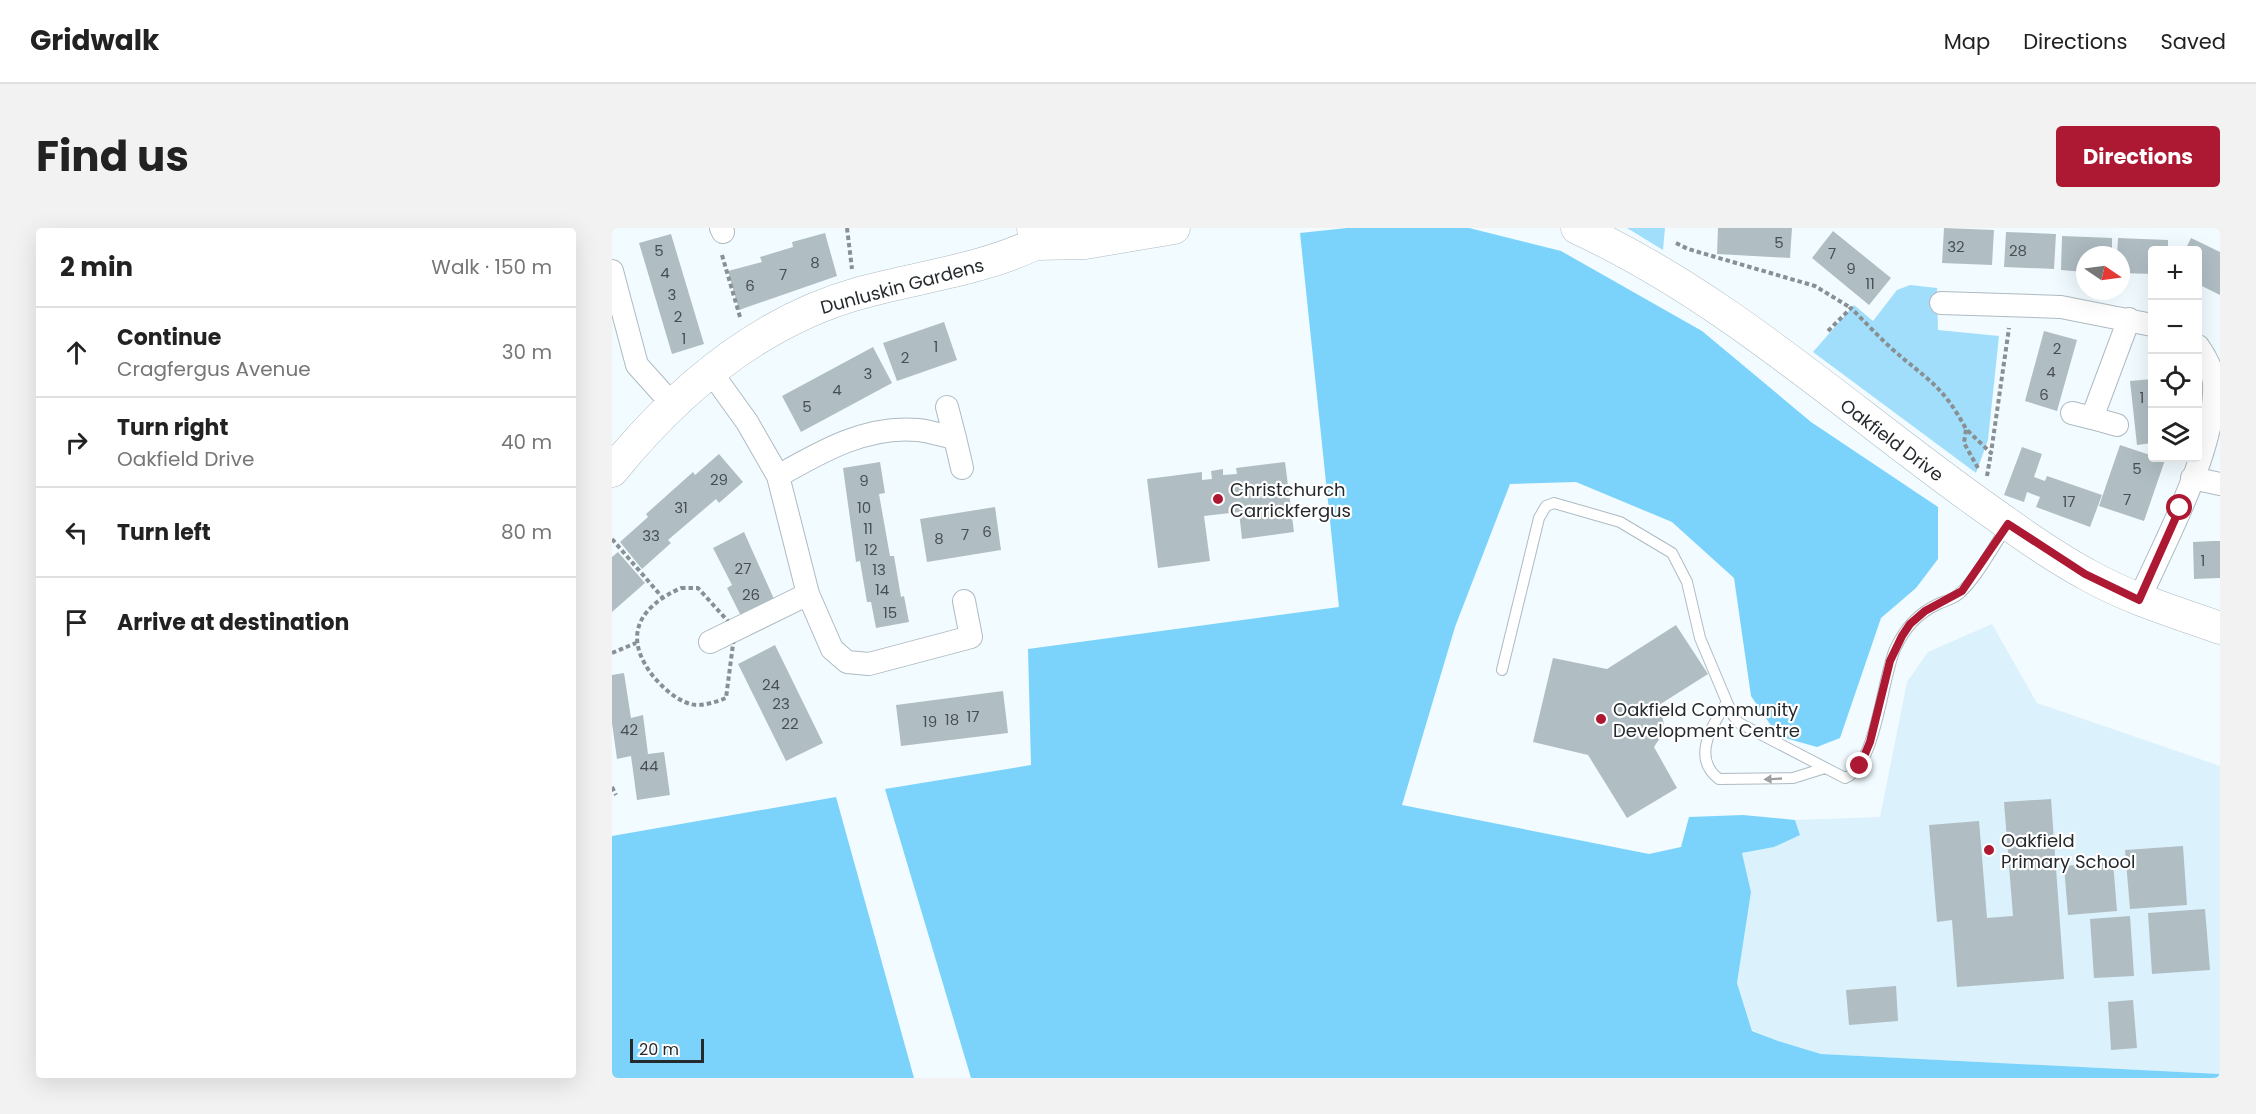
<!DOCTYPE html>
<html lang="en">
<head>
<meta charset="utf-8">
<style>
	:root { --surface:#fff; --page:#f2f2f2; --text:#222; --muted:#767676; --line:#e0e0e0; --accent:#ad1832 }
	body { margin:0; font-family:Poppins,sans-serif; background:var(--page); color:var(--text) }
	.controls { position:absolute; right:18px; top:18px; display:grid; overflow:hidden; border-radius:6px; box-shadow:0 6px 24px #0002 }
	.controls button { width:54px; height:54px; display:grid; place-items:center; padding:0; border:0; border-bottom:2px solid var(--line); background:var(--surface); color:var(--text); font:30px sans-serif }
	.compass { position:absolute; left:1464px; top:18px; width:54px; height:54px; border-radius:50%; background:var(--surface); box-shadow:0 6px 24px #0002; rotate:103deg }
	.scale { position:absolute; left:18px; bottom:15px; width:74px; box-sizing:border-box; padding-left:6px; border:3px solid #252a2d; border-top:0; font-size:16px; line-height:21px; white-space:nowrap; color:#252a2d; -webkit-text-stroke:4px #fff; paint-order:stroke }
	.stop { position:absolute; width:18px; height:18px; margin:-14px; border:4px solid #ad1832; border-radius:50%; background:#fff }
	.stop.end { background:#ad1832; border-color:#fff; box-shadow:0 2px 6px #0008 }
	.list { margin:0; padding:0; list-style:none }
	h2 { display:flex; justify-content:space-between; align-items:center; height:78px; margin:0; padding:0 24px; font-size:26px }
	h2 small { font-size:20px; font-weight:400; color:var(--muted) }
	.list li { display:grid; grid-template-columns:39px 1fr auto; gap:18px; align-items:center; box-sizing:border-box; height:90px; padding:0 24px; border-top:2px solid var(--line) }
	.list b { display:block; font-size:22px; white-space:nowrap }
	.list p { margin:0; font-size:20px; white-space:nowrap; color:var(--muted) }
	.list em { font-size:20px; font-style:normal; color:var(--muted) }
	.icon { flex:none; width:33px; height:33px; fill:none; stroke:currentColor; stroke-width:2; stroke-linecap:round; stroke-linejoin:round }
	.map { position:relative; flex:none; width:1608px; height:850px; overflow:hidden; border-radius:6px }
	header { display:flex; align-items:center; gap:36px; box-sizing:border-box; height:84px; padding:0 30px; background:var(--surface); border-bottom:2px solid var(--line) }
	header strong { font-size:28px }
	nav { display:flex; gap:33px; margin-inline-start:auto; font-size:21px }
	.intro { display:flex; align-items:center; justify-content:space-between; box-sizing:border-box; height:144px; padding:0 36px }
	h1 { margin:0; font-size:42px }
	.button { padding:15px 27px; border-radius:6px; background:var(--accent); color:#fff; font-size:21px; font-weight:700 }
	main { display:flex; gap:36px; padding:0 36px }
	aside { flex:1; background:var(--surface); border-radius:6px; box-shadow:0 6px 24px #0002 }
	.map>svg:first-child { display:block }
	.built { fill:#dbf1fc }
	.green { fill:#a1defb }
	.forest { fill:#7bd3fb }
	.building { fill:#b0bec4 }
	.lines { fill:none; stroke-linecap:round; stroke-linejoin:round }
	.lane-casing { stroke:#aebbc2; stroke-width:12 }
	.street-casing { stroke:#aebbc2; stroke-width:24 }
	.secondary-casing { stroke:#aebbc2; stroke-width:33 }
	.path { stroke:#899093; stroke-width:4; stroke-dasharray:4.5 3; stroke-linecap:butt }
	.lane { stroke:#fff; stroke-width:10 }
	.street { stroke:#fff; stroke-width:22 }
	.secondary { stroke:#fff; stroke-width:32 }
	.oneway { fill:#9d9fa0 }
	.route { stroke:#ad1832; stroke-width:8 }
	.poi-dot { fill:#ad1832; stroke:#fff; stroke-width:2 }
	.labels { text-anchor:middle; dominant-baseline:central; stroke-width:4.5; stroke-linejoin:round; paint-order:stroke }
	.number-label { font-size:15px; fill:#484f53 }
	.street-label { font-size:18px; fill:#252a2d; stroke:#fff }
	.poi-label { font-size:18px; fill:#252a2d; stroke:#fff; text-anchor:start }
</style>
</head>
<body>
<header>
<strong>Gridwalk</strong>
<nav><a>Map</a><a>Directions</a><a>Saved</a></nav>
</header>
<div class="intro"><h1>Find us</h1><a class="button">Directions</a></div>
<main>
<aside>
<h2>2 min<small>Walk · 150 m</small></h2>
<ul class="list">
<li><svg class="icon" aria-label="ahead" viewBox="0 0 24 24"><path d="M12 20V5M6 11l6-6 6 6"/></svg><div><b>Continue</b><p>Cragfergus Avenue</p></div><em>30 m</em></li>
<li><svg class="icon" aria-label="right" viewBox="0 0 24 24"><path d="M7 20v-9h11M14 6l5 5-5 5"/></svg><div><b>Turn right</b><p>Oakfield Drive</p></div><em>40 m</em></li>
<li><svg class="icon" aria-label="left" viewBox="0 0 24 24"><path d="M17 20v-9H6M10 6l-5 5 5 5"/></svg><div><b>Turn left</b></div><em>80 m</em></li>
<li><svg class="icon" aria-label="arrive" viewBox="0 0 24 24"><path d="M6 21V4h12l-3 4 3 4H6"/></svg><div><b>Arrive at destination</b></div></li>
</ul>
</aside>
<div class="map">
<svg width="1608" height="850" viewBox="0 0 1608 850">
	<rect width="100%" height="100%" fill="#f2fbff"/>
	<path class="built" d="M1380 396 1425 475 1608 538V846L1209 826 1165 813 1140 802 1125 755 1139 664 1130 625 1162 619 1188 606 1183 592 1268 589 1295 454 1316 424Z"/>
	<path class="green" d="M1015 0H1053L1051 22Z
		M1298 57 1325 60 1326 102 1387 108 1376 212 1364 245 1201 124 1242 77 1261 93 1285 62Z"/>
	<path class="forest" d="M735 0H857L949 23 1090 103 1199 194 1326 279V331L1304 360 1269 390 1228 510 1205 519 1166 508 1139 468 1122 350 1060 294 964 254 898 256 843 399 790 577 1037 626 1069 619 1077 589 1131 587 1183 592 1188 607 1162 619 1130 625 1139 664 1125 755 1140 803 1166 813 1209 826 1608 846V850H359L273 561 419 537 416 421 727 379 688 5Z
		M224 569 302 850H0V608Z"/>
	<path class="building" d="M1106 0H1180L1178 30 1105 26Z
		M1332 0 1382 2 1380 37 1330 35Z
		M1221 3 1279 50 1257 77 1200 30Z
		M1394 4 1444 6 1442 41 1392 39Z
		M213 5 225 48 127 82 116 43 150 34 148 29 181 19 180 14Z
		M59 6 92 116 60 126 27 15Z
		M1450 8 1500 10V27H1473V44L1449 42Z
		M1506 10 1556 12V22H1540V46L1509 45V27H1505Z
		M1579 10 1608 24V67L1586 56V22H1573Z
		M332 94 345 132 285 153 271 115Z
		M1432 103 1465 112 1445 183 1413 173Z
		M261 119 280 155 189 204 170 168Z
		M1540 151V215L1525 217 1518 153Z
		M1508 217 1553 232 1532 293 1487 278Z
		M1410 219 1430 226 1422 249 1433 253 1435 248 1490 267 1478 299 1424 279 1428 269 1415 264 1412 274 1392 267Z
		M107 226 131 254 107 275 104 271 56 312 59 315 30 341 8 314 36 289 34 286 81 244 83 247Z
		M268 234 273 265 267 266 278 328H282L289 369 292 368 297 394 264 400 259 374H255L248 333 244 334 231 240Z
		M673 234 682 304 630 311 627 284 592 288 598 333 546 340 535 251 590 244V252L600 251 599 243 611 241V247L625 246 624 240Z
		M383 279 389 322 315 334 308 291Z
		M132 304 162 371 129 388 115 360 120 357 101 320Z
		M1601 313H1608V350L1582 351 1581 314Z
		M6 324 33 355 0 384V329Z
		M1064 397 1096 446 1047 477 1052 496 1050 507 1042 519 1065 560 1015 590 976 527 921 514 941 430 995 441Z
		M163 417 211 515 174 533 126 436Z
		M12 445 19 490 31 487 36 526 52 524 58 567 25 572 19 528 5 531 0 495V447Z
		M391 463 396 505 289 518 284 477Z
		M1439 571 1452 751 1345 759 1340 692 1325 694 1317 597 1367 593 1375 690 1401 688 1392 574Z
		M1571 618 1575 677 1518 681 1513 622Z
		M1501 634 1505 683 1456 687 1452 638Z
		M1593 681 1598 742 1540 746 1536 685Z
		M1518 688 1522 748 1482 750 1478 691Z
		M1284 758 1286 793 1237 797 1234 762Z
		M1521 772 1525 820 1499 822 1496 774Z"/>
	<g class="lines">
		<defs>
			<path id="lane" d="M890 442 927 290 934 278 942 275 1008 294 1060 325 1075 354 1088 410 1120 486 1127 495 1233 550C1264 539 1270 451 1283 421 1293 400 1305 386 1326 376 1333 373 1341 371 1347 366 1366 349 1380 320 1395 299
				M1115 474C1100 497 1079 530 1107 551L1181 550 1213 540"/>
			<path id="street" d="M109 0 111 4
				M0 43 25 137 60 176
				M1329 75 1449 79 1540 97
				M99 144 135 194 166 248 196 366 220 421 235 434 257 436 359 409 352 373
				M335 179 343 210
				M1460 185 1480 190 1517 91
				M1480 190 1505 197
				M166 248C210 223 255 197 306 202 318 203 331 208 343 210L350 240
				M1580 250 1608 256
				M1527 372C1553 313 1605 219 1602 155 1601 142 1593 128 1586 118
				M98 414 196 366"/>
			<path id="secondary" d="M421 0 423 16 473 15 562 0
				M965 0C1113 68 1236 182 1368 276 1402 300 1437 326 1474 346 1516 370 1563 384 1608 400
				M0 243C65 163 147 93 248 65 306 49 369 42 423 16"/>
		</defs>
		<use href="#lane" class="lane-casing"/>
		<use href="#street" class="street-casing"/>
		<use href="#secondary" class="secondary-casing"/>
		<path class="path" d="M235 0 240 41
			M1064 15 1076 21 1203 58 1239 80
			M110 27 128 89
			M1216 103 1239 80C1252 93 1265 107 1279 120 1315 152 1330 156 1354 201
			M1366 240 1352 215 1354 201 1379 225 1397 100
			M1375 248 1379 225
			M0 311 50 369
			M69 360H86L123 401 114 470C104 474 89 479 78 476 63 471 51 460 41 448 10 408 27 379 69 360Z
			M0 425 24 415
			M0 559 4 567"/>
		<use href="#lane" class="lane"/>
		<use href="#street" class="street"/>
		<use href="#secondary" class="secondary"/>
	</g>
	<defs><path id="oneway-solid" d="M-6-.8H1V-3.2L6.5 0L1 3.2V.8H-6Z" transform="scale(1.5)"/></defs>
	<use class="oneway" href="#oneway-solid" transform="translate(1161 551) rotate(177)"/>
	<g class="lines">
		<path class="route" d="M1248 538 1258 514 1278 433 1290 408 1298 396 1313 383 1350 363 1396 296 1473 346 1527 372 1568 280"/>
	</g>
	<g class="poi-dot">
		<circle cx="606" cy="271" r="6"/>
		<circle cx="989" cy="491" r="6"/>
		<circle cx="1377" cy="622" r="6"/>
	</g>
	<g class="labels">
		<g class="number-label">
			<text x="1167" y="14">5</text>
			<text x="1344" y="18">32</text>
			<text x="47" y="22">5</text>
			<text x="1406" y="22">28</text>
			<text x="1220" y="25">7</text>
			<text x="203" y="34">8</text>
			<text x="1239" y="40">9</text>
			<text x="53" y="44">4</text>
			<text x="171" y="46">7</text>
			<text x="1258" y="55">11</text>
			<text x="138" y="57">6</text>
			<text x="60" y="66">3</text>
			<text x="66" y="88">2</text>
			<text x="72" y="110">1</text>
			<text x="324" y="118">1</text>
			<text x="1445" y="120">2</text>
			<text x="293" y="129">2</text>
			<text x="1439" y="143">4</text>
			<text x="256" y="145">3</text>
			<text x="225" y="161">4</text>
			<text x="1432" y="166">6</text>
			<text x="1530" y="169">1</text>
			<text x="195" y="178">5</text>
			<text x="1525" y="240">5</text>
			<text x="107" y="251">29</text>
			<text x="252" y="252">9</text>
			<text x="1515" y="271">7</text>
			<text x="1457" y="273">17</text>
			<text x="69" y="279">31</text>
			<text x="252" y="279">10</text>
			<text x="256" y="300">11</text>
			<text x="375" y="303">6</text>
			<text x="353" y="306">7</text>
			<text x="39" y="307">33</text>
			<text x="327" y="310">8</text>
			<text x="259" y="321">12</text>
			<text x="1591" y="332">1</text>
			<text x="131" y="340">27</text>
			<text x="267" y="341">13</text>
			<text x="270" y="361">14</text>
			<text x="139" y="366">26</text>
			<text x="278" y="384">15</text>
			<text x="159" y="456">24</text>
			<text x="169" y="475">23</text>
			<text x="361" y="488">17</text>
			<text x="340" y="491">18</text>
			<text x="318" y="493">19</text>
			<text x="178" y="495">22</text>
			<text x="17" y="501">42</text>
			<text x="37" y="537">44</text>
		</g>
		<g class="street-label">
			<text transform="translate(290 58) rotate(-15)">Dunluskin Gardens</text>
			<text transform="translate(1280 212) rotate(37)">Oakfield Drive</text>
		</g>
		<g class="poi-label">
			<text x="618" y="261">Christchurch<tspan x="618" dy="21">Carrickfergus</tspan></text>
			<text x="1001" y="481">Oakfield Community<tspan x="1001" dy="21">Development Centre</tspan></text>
			<text x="1389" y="612">Oakfield<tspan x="1389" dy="21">Primary School</tspan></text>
		</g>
	</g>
</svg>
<div class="controls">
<button>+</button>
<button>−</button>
<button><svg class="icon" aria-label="locate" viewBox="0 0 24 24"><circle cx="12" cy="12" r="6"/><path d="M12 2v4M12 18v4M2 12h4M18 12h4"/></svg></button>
<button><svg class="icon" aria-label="layers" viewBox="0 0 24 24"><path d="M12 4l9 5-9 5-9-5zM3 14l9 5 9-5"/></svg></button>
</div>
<svg class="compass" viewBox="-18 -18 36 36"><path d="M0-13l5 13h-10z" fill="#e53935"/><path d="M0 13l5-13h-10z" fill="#767676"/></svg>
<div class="scale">20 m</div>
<div class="stop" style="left:1568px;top:280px"></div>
<div class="stop end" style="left:1248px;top:538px"></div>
</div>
</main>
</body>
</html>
